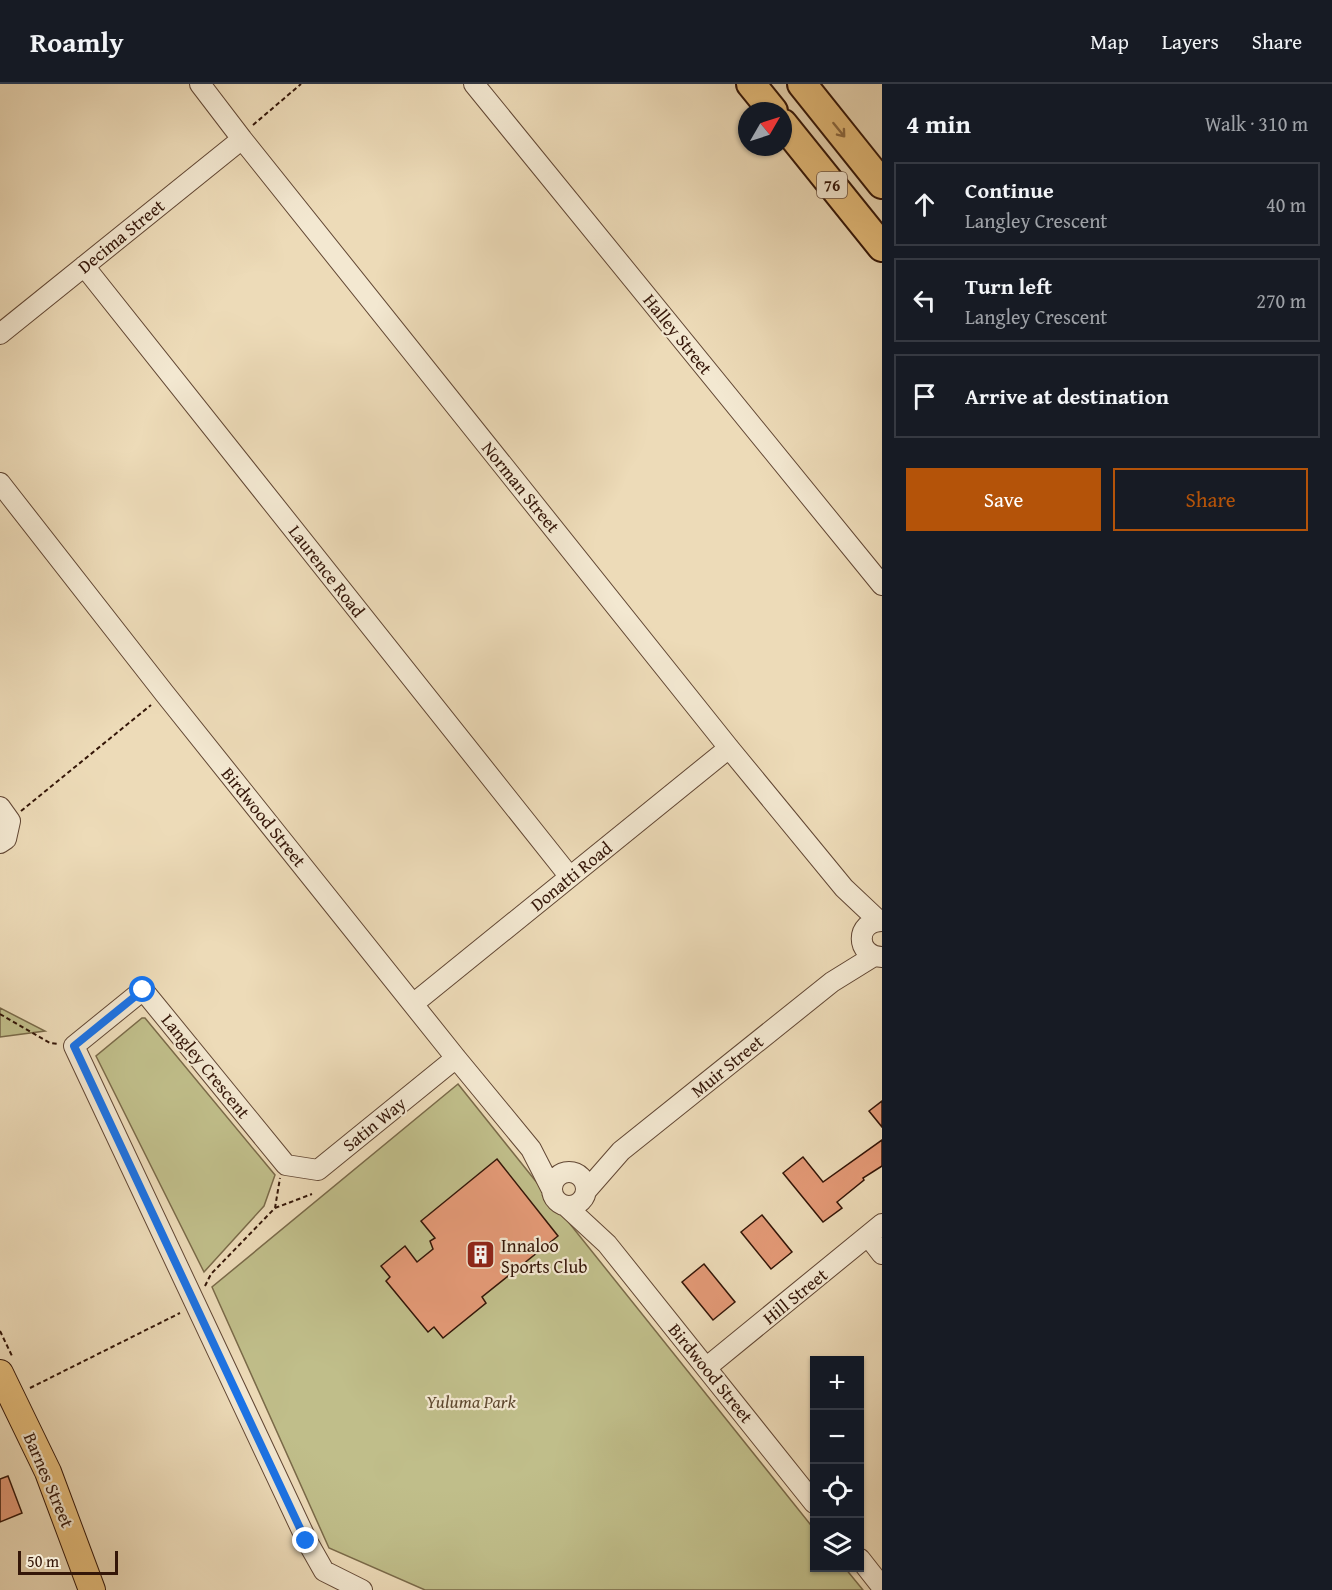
<!DOCTYPE html>
<html lang="en">
<head>
<meta charset="utf-8">
<style>
	:root { --surface:#171b24; --page:#20242c; --text:#f1f3f6; --muted:#9ea1a6; --line:#363941; --accent:#b45309 }
	body { margin:0; font-family:"Gentium Book Plus",serif; background:var(--page); color:var(--text) }
	.controls { position:absolute; right:18px; bottom:18px; display:grid; overflow:hidden; border-radius:0px; box-shadow:0 2px 4px #0004 }
	.controls button { width:54px; height:54px; display:grid; place-items:center; padding:0; border:0; border-bottom:2px solid var(--line); background:var(--surface); color:var(--text); font:30px sans-serif }
	.compass { position:absolute; left:738px; top:18px; width:54px; height:54px; border-radius:50%; background:var(--surface); box-shadow:0 2px 4px #0004; rotate:51deg }
	.scale { position:absolute; left:18px; bottom:15px; width:100px; box-sizing:border-box; padding-left:6px; border:3px solid #341608; border-top:0; font-size:16px; line-height:21px; white-space:nowrap; color:#341608; -webkit-text-stroke:4px #f3e8d1; paint-order:stroke }
	.stop { position:absolute; width:18px; height:18px; margin:-14px; border:4px solid #1a73e8; border-radius:50%; background:#fff }
	.stop.end { background:#1a73e8; border-color:#fff; box-shadow:0 2px 6px #0008 }
	.list { margin:0; padding:0; list-style:none }
	h2 { display:flex; justify-content:space-between; align-items:center; height:78px; margin:0; padding:0 24px; font-size:26px }
	h2 small { font-size:20px; font-weight:400; color:var(--muted) }
	.list li { display:grid; grid-template-columns:39px 1fr auto; gap:18px; align-items:center; box-sizing:border-box; height:84px; margin:0 12px 12px; padding:0 12px; border:2px solid var(--line); border-radius:0px }
	.list b { display:block; font-size:22px; white-space:nowrap }
	.list p { margin:0; font-size:20px; white-space:nowrap; color:var(--muted) }
	.list em { font-size:20px; font-style:normal; color:var(--muted) }
	.actions { display:flex; gap:12px; padding:18px 24px }
	.actions a { flex:1; padding:14px 0; border:2px solid var(--accent); border-radius:0px; text-align:center; font-size:21px; color:var(--accent) }
	.actions .main { background:var(--accent); color:#fff }
	.icon { flex:none; width:33px; height:33px; fill:none; stroke:currentColor; stroke-width:2; stroke-linecap:round; stroke-linejoin:round }
	.map { position:relative; flex:none; width:882px; height:1506px; overflow:hidden }
	header { display:flex; align-items:center; gap:36px; box-sizing:border-box; height:84px; padding:0 30px; background:var(--surface); border-bottom:2px solid var(--line) }
	header strong { font-size:28px }
	nav { display:flex; gap:33px; margin-inline-start:auto; font-size:21px }
	main { display:flex }
	aside { flex:1; background:var(--surface) }
	.map>svg:first-child { display:block }
	.green { fill:#c0be8a; stroke:#7a6a49; stroke-width:1.5 }
	.building { fill:#e49a77; stroke:#341608; stroke-width:1.5 }
	.lines { fill:none; stroke-linecap:round; stroke-linejoin:round }
	.minor-casing { stroke:#624734; stroke-width:22 }
	.major-casing { stroke:#341608; stroke-width:28 }
	.highway-casing { stroke:#341608; stroke-width:32 }
	.path { stroke:#341608; stroke-width:2; stroke-dasharray:4.5 3; stroke-linecap:butt }
	.minor { stroke:#f3e8d1; stroke-width:20 }
	.major { stroke:#e6be7c; stroke-width:26 }
	.highway { stroke:#e6be7c; stroke-width:28 }
	.oneway { stroke:#8d6a42 }
	.route { stroke:#1a73e8; stroke-width:8 }
	.labels { text-anchor:middle; dominant-baseline:central; stroke-width:4.5; stroke-linejoin:round; paint-order:stroke }
	.shield { fill:#f3e8d1; stroke:#6d5544; stroke-width:1.5 }
	.shield-label { font-size:16px; font-weight:bold; fill:#341608 }
	.street-label { font-size:18px; fill:#341608; stroke:#f3e8d1 }
	.poi-label { font-size:18px; fill:#341608; stroke:#f3e8d1; text-anchor:start }
	.park-label { font-size:18px; font-style:italic; fill:#5e482f; stroke:#f3e8d1 }
</style>
</head>
<body>
<header>
<strong>Roamly</strong>
<nav><a>Map</a><a>Layers</a><a>Share</a></nav>
</header>
<main>
<div class="map">
<svg width="882" height="1506" viewBox="0 0 882 1506">
	<rect width="100%" height="100%" fill="#eddbb8"/>
	<filter id="stains"><feTurbulence type="fractalNoise" baseFrequency=".00333" numOctaves="4"/><feColorMatrix values="0 0 0 0 .2 0 0 0 0 .09 0 0 0 0 .02 0 0 0 .5 -.17"/></filter>
	<radialGradient id="worn" r=".72"><stop offset=".6" stop-color="#630" stop-opacity="0"/><stop offset="1" stop-color="#630" stop-opacity=".3"/></radialGradient>
	<path class="green" d="M0 924 45 947 0 953Z
		M142 934H145L275 1091 264 1122 204 1188 96 972Z
		M458 1000 814 1445V1484H845L863 1506H425L329 1464 212 1203Z"/>
	<path class="building" d="M882 1017V1043L869 1027Z
		M882 1056V1082L863 1094 864 1096 837 1118 842 1124 823 1138 783 1089 803 1073 823 1098Z
		M497 1075 558 1152 482 1213 486 1219 443 1254 434 1243 428 1248 386 1197 390 1193 381 1182 405 1162 417 1178 433 1165 430 1157 435 1154 421 1137Z
		M762 1131 792 1168 771 1185 741 1148Z
		M704 1180 735 1218 713 1236 682 1198Z
		M8 1392 22 1429 0 1438V1395Z"/>
	<g class="lines">
		<defs>
			<path id="minor" d="M200 0 242 55 729 664 844 804 879 837
				M474 0 882 501
				M84 182 570 793
				M0 250 242 55
				M0 399 165 610 456 974 531 1065 551 1104
				M0 723 10 737 6 755 0 759
				M882 837C855 837 855 872 882 873
				M413 920 729 664
				M552 1105a17 17 0 1 1 34 0a17 17 0 1 1-34 0Z
				M586 1107 621 1067 832 898 874 872
				M567 1123 607 1160 814 1419
				M868 1152 882 1170
				M707 1283 882 1140
				M860 1475 882 1503
				M362 1506 324 1487 307 1457 74 962 143 906 286 1081 318 1086 456 974"/>
			<path id="major" d="M0 1289 48 1388 92 1506"/>
			<path id="highway" d="M751 0 773 27
				M802 0 882 100
				M783 40 882 163"/>
		</defs>
		<use href="#minor" class="minor-casing"/>
		<use href="#major" class="major-casing"/>
		<use href="#highway" class="highway-casing"/>
		<path class="path" d="M253 41 301 0
			M21 727 151 621
			M0 930 50 959 58 960
			M275 1124 312 1110
			M205 1202 211 1190 275 1124 280 1094
			M0 1247 13 1274
			M30 1304 180 1229"/>
		<use href="#minor" class="minor"/>
		<use href="#major" class="major"/>
		<use href="#highway" class="highway"/>
	</g>
	<defs><path id="oneway-shaft" d="M-6 0H5M1.5-3L5.5 0L1.5 3" fill="none" stroke-width="1.6" stroke-linecap="round" stroke-linejoin="round" transform="scale(1.5)"/></defs>
	<use class="oneway" href="#oneway-shaft" transform="translate(839 46) rotate(51)"/>
	<g class="lines">
		<path class="route" d="M143 906 74 962 306 1457"/>
	</g>
	<defs>
		<symbol id="building-square" viewBox="-11 -11 22 22"><rect x="-9" y="-9" width="18" height="18" rx="4" fill="#8f2418" stroke="#f3e8d1"/><path d="M-4-6H4V6H1V3H-1V6H-4ZM-2.5-4.3h1.7v1.8h-1.7ZM.8-4.3h1.7v1.8H.8ZM-2.5-1h1.7V.8h-1.7ZM.8-1h1.7V.8H.8Z" fill="#fff"/></symbol>
	</defs>
	<g fill-rule="evenodd">
		<use href="#building-square" x="464" y="1154" width="33" height="33"/>
	</g>
	<g class="labels">
		<rect class="shield" x="817" y="88" width="30" height="26" rx="4.5"/>
		<g class="shield-label">
			<text x="832" y="101">76</text>
		</g>
		<g class="street-label">
			<text transform="translate(121 152) rotate(-39)">Decima Street</text>
			<text transform="translate(678 250) rotate(51)">Halley Street</text>
			<text transform="translate(521 403) rotate(51)">Norman Street</text>
			<text transform="translate(327 487) rotate(52)">Laurence Road</text>
			<text transform="translate(264 733) rotate(51)">Birdwood Street</text>
			<text transform="translate(571 792) rotate(-39)">Donatti Road</text>
			<text transform="translate(206 982) rotate(51)">Langley Crescent</text>
			<text transform="translate(727 982) rotate(-39)">Muir Street</text>
			<text transform="translate(374 1040) rotate(-39)">Satin Way</text>
			<text transform="translate(795 1212) rotate(-39)">Hill Street</text>
			<text transform="translate(711 1289) rotate(51)">Birdwood Street</text>
			<text transform="translate(49 1396) rotate(67)">Barnes Street</text>
		</g>
		<g class="poi-label">
			<text x="501" y="1161">Innaloo<tspan x="501" dy="21">Sports Club</tspan></text>
		</g>
		<g class="park-label">
			<text x="471" y="1317">Yuluma Park</text>
		</g>
	</g>
	<rect width="100%" height="100%" filter="url(#stains)"/>
	<rect width="100%" height="100%" fill="url(#worn)"/>
</svg>
<div class="controls">
<button>+</button>
<button>−</button>
<button><svg class="icon" aria-label="locate" viewBox="0 0 24 24"><circle cx="12" cy="12" r="6"/><path d="M12 2v4M12 18v4M2 12h4M18 12h4"/></svg></button>
<button><svg class="icon" aria-label="layers" viewBox="0 0 24 24"><path d="M12 4l9 5-9 5-9-5zM3 14l9 5 9-5"/></svg></button>
</div>
<svg class="compass" viewBox="-18 -18 36 36"><path d="M0-13l5 13h-10z" fill="#e53935"/><path d="M0 13l5-13h-10z" fill="#9ea1a6"/></svg>
<div class="scale">50 m</div>
<div class="stop" style="left:143px;top:906px"></div>
<div class="stop end" style="left:306px;top:1457px"></div>
</div>
<aside>
<h2>4 min<small>Walk · 310 m</small></h2>
<ul class="list">
<li><svg class="icon" aria-label="ahead" viewBox="0 0 24 24"><path d="M12 20V5M6 11l6-6 6 6"/></svg><div><b>Continue</b><p>Langley Crescent</p></div><em>40 m</em></li>
<li><svg class="icon" aria-label="left" viewBox="0 0 24 24"><path d="M17 20v-9H6M10 6l-5 5 5 5"/></svg><div><b>Turn left</b><p>Langley Crescent</p></div><em>270 m</em></li>
<li><svg class="icon" aria-label="arrive" viewBox="0 0 24 24"><path d="M6 21V4h12l-3 4 3 4H6"/></svg><div><b>Arrive at destination</b></div></li>
</ul>
<div class="actions"><a class="main">Save</a><a>Share</a></div>
</aside>
</main>
</body>
</html>
